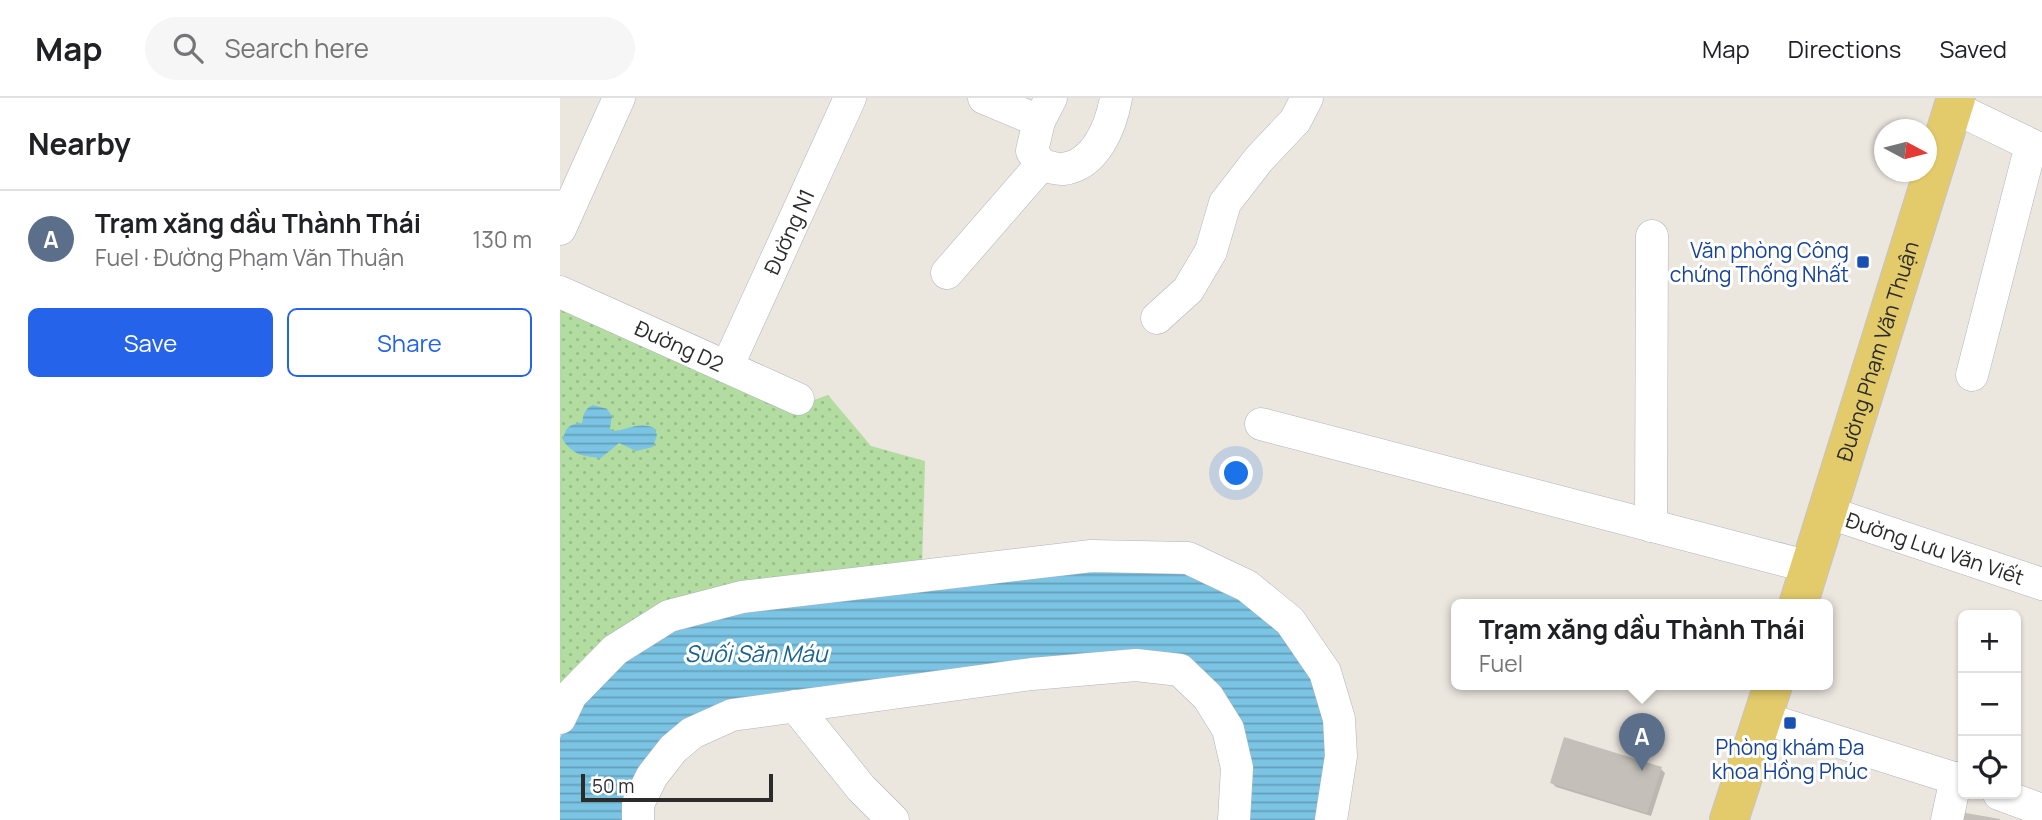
<!DOCTYPE html>
<html lang="en">
<head>
<meta charset="utf-8">
<style>
	:root { --surface:#fff; --page:#f6f6f6; --text:#202124; --muted:#757577; --line:#e0e0e0; --accent:#2563eb }
	body { margin:0; font-family:Manrope,sans-serif; background:var(--page); color:var(--text) }
	.controls { position:absolute; right:21px; bottom:21px; display:grid; overflow:hidden; border-radius:10px; box-shadow:0 2px 5px #0004 }
	.controls button { width:63px; height:63px; display:grid; place-items:center; padding:0; border:0; border-bottom:2px solid var(--line); background:var(--surface); color:var(--text); font:35px sans-serif }
	.compass { position:absolute; left:1314px; top:21px; width:63px; height:63px; border-radius:50%; background:var(--surface); box-shadow:0 2px 5px #0004; rotate:97deg }
	.scale { position:absolute; left:21px; bottom:18px; width:192px; box-sizing:border-box; padding-left:7px; border:4px solid #2b2b2b; border-top:0; font-size:19px; line-height:24px; white-space:nowrap; color:#2b2b2b; -webkit-text-stroke:5px #fff; paint-order:stroke }
	.you { position:absolute; left:677px; top:376px; width:24px; height:24px; margin:-18px; border:5px solid #fff; border-radius:50%; background:#1a73e8; box-shadow:0 0 0 10px #1a73e833 }
	.badge { display:grid; place-items:center; width:46px; height:46px; border-radius:50%; background:var(--accent); color:#fff; font-size:23px; font-weight:700 }
	.pin { position:absolute; translate:-50% -58px; filter:drop-shadow(0 2px 4px #0008) }
	.pin::after { content:''; position:absolute; top:37px; width:24px; height:21px; background:inherit; clip-path:polygon(0 0,100% 0,50% 100%) }
	.popup { position:absolute; left:891px; top:501px; width:382px; height:91px; box-sizing:border-box; display:grid; place-content:center; border-radius:10px; background:var(--surface); filter:drop-shadow(0 2px 5px #0005); font-size:23px; white-space:nowrap; color:var(--muted) }
	.popup b { font-size:26px; color:var(--text) }
	.popup::after { content:''; position:absolute; left:50%; top:100%; margin-left:-14px; border:14px solid transparent; border-top-color:var(--surface) }
	.list { margin:0; padding:0; list-style:none }
	h2 { display:flex; justify-content:space-between; align-items:center; height:91px; margin:0; padding:0 28px; font-size:30px }
	h2 small { font-size:23px; font-weight:400; color:var(--muted) }
	.list li { display:grid; grid-template-columns:46px 1fr auto; gap:21px; align-items:center; box-sizing:border-box; height:98px; padding:0 28px; border-top:2px solid var(--line) }
	.list b { display:block; font-size:26px; white-space:nowrap }
	.list p { margin:0; font-size:23px; white-space:nowrap; color:var(--muted) }
	.list em { font-size:23px; font-style:normal; color:var(--muted) }
	.actions { display:flex; gap:14px; padding:21px 28px }
	.actions a { flex:1; padding:16px 0; border:2px solid var(--accent); border-radius:10px; text-align:center; font-size:24px; color:var(--accent) }
	.actions .main { background:var(--accent); color:#fff }
	.icon { flex:none; width:38px; height:38px; fill:none; stroke:currentColor; stroke-width:2; stroke-linecap:round; stroke-linejoin:round }
	.map { position:relative; flex:none; width:1482px; height:722px; overflow:hidden }
	header { display:flex; align-items:center; gap:42px; box-sizing:border-box; height:98px; padding:0 35px; background:var(--surface); border-bottom:2px solid var(--line) }
	header strong { font-size:33px }
	nav { display:flex; gap:38px; margin-inline-start:auto; font-size:24px }
	.search { width:490px; height:63px; background:var(--page); display:flex; align-items:center; gap:18px; box-sizing:border-box; padding:0 24px; border-radius:38px; color:var(--muted); font-size:26px }
	main { display:flex }
	aside { flex:1; background:var(--surface) }
	.map>svg:first-child { display:block }
	.green { fill:url(#green-dots) }
	.water { fill:url(#water-rules) }
	.shadow { fill:#0003 }
	.building { fill:#c4c0b9 }
	.lines { fill:none; stroke-linecap:round; stroke-linejoin:round }
	.minor-casing { stroke:#b1b4bd; stroke-width:33 }
	.major-casing { stroke:#c4c4c4; stroke-width:40 }
	.minor { stroke:#fff; stroke-width:32 }
	.major { stroke:#e3cb6b; stroke-width:38 }
	.transit-dot { fill:#1a4fb4; stroke:#fff; stroke-width:2.5 }
	.labels { text-anchor:middle; dominant-baseline:central; stroke-width:6; stroke-linejoin:round; paint-order:stroke }
	.street-label { font-size:21px; fill:#2b2b2b; stroke:#fff }
	.transit-label { font-size:21px; fill:#164399; stroke:#fff; text-anchor:end }
	.water-label { font-size:23px; font-style:italic; fill:#1b638f; stroke:#fff }
</style>
</head>
<body>
<header>
<strong>Map</strong>
<div class="search"><svg class="icon" aria-label="search" viewBox="0 0 24 24"><circle cx="10" cy="10" r="6"/><path d="M15 15l6 6"/></svg>Search here</div>
<nav><a>Map</a><a>Directions</a><a>Saved</a></nav>
</header>
<main>
<aside>
<h2>Nearby<small></small></h2>
<ul class="list">
<li><span class="badge" style="background:#5c6f8a">A</span><div><b>Trạm xăng dầu Thành Thái</b><p>Fuel · Đường Phạm Văn Thuận</p></div><em>130 m</em></li>
</ul>
<div class="actions"><a class="main">Save</a><a>Share</a></div>
</aside>
<div class="map">
<svg width="1482" height="722" viewBox="0 0 1482 722">
	<defs>
		<pattern id="green-dots" width="8" height="8" patternUnits="userSpaceOnUse" patternTransform="scale(1.75)"><rect width="8" height="8" fill="#b2dca0"/><path d="M2 2h.1M6 6h.1" fill="none" stroke="#99bd8a" stroke-width="1.8" stroke-linecap="round"/></pattern>
		<pattern id="water-rules" width="6" height="5" patternUnits="userSpaceOnUse" patternTransform="scale(1.75)"><rect width="6" height="5" fill="#7bc4e3"/><path d="M0 2.5h6" fill="none" stroke="#659fb8"/></pattern>
	</defs>
	<rect width="100%" height="100%" fill="#ebe6de"/>
	<path class="green" d="M0 201 240 307 268 297 311 348 365 363 362 469 0 601Z"/>
	<path class="water" d="M33 307 47 311 52 318 50 330 51 333C66 333 79 323 94 330L97 337 93 349 76 353 59 345 41 360C23 358 13 357 3 342 6 328 9 327 22 325 24 316 24 311 33 307Z
		M531 467 626 469 723 528 757 578 770 624 762 722H683L687 668 625 564 169 609 69 722H0V640L18 603 60 559 112 527 183 508Z"/>
	<path class="shadow" d="M1101 671 1105 675 1091 718 996 689 992 685Z"/>
	<path class="building" d="M1004 639 1102 669 1087 715 990 685Z
		M1400 714 1440 721V722H1399Z"/>
	<g class="lines">
		<defs>
			<g id="minor">
				<path d="M424 0 479 23"/>
				<path d="M491 0 479 23 472 53 481 67C488 68 497 72 503 71 536 67 551 28 556 0"/>
				<path d="M1393 9 1482 52"/>
				<path d="M0 131 59 0"/>
				<path d="M387 175 481 67"/>
				<path id="s1" d="M0 194 238 301"/>
				<path d="M597 220 628 192 651 153 665 105 699 61 735 23 747 0"/>
				<path id="s2" d="M167 269 290 0"/>
				<path d="M1412 277 1471 47"/>
				<path d="M701 326 1250 469"/>
				<path id="s3" d="M1267 414 1482 486"/>
				<path d="M1091 428 1092 138"/>
				<path d="M235 608 301 690 333 722"/>
				<path d="M0 620 11 597 55 552 109 518 182 499 531 458 628 460 687 488 730 523 765 574 779 621 781 658 771 722"/>
				<path d="M1203 620 1403 683"/>
				<path d="M1439 696 1482 712"/>
				<path d="M78 722V706L92 678 113 651 132 635 172 617 472 576 576 567 620 572 648 599 668 631 677 670 674 722"/>
				<path d="M1387 722 1396 680"/>
			</g>
			<g id="major">
				<path id="s4" d="M1238 507 1396 0"/>
				<path d="M1169 722 1213 587"/>
			</g>
		</defs>
		<use href="#minor" class="minor-casing"/>
		<use href="#major" class="major-casing"/>
		<use href="#minor" class="minor"/>
		<use href="#major" class="major"/>
	</g>
	<g class="transit-dot">
		<rect x="1296" y="157" width="14" height="14" rx="3.5"/>
		<rect x="1223" y="618" width="14" height="14" rx="3.5"/>
	</g>
	<g class="labels">
		<g class="street-label">
			<text stroke="none"><textPath href="#s2" startOffset="149">Đường N1</textPath></text>
			<text stroke="none"><textPath href="#s1" startOffset="131">Đường D2</textPath></text>
			<text stroke="none"><textPath href="#s4" startOffset="266">Đường Phạm Văn Thuận</textPath></text>
			<text stroke="none"><textPath href="#s3" startOffset="114">Đường Lưu Văn Viết</textPath></text>
		</g>
		<g class="transit-label">
			<text x="1289" y="152">Văn phòng Công<tspan x="1289" dy="24">chứng Thống Nhất</tspan></text>
			<text x="1230" y="649" text-anchor="middle">Phòng khám Đa<tspan x="1230" dy="24">khoa Hồng Phúc</tspan></text>
		</g>
		<g class="water-label">
			<text x="196" y="555">Suối Săn Máu</text>
		</g>
	</g>
</svg>
<div class="controls">
<button>+</button>
<button>−</button>
<button><svg class="icon" aria-label="locate" viewBox="0 0 24 24"><circle cx="12" cy="12" r="6"/><path d="M12 2v4M12 18v4M2 12h4M18 12h4"/></svg></button>
</div>
<svg class="compass" viewBox="-18 -18 36 36"><path d="M0-13l5 13h-10z" fill="#e53935"/><path d="M0 13l5-13h-10z" fill="#757577"/></svg>
<div class="scale">50 m</div>
<div class="you"></div>
<div class="pin badge" style="left:1082px;top:673px;background:#5c6f8a">A</div>
<div class="popup"><b>Trạm xăng dầu Thành Thái</b>Fuel</div>
</div>
</main>
</body>
</html>
